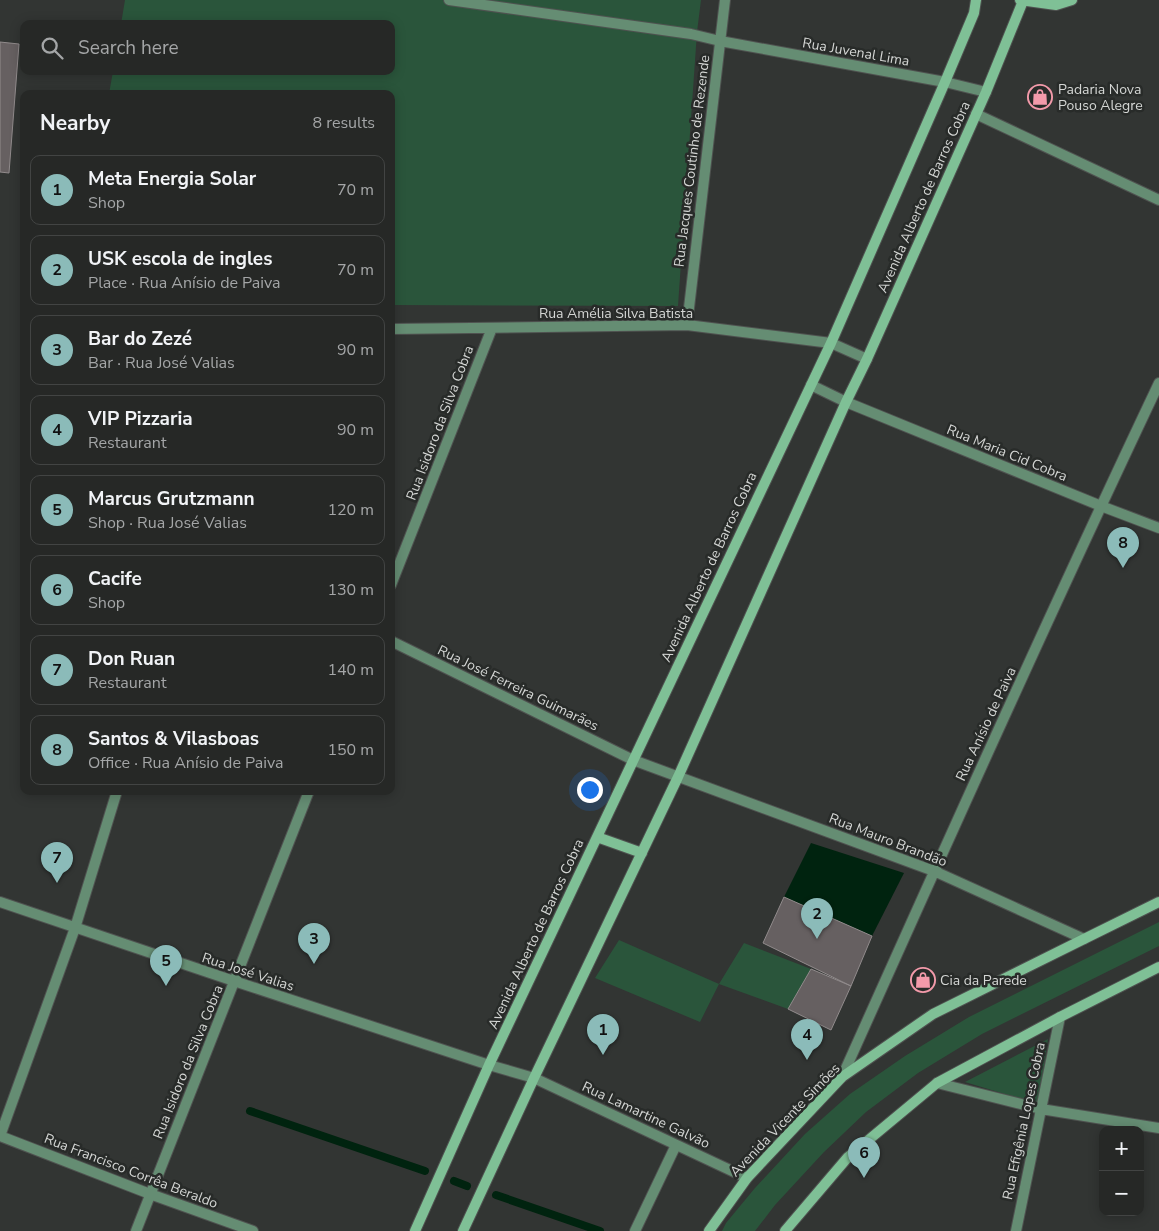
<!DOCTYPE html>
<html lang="en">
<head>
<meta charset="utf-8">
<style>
	:root { --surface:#262826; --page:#2e302e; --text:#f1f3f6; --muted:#a4a6a7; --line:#424443; --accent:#8bbbb9 }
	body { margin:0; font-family:"Nunito Sans",sans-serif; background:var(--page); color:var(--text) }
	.controls { position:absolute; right:15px; bottom:15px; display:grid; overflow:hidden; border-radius:10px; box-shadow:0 2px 12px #0003 }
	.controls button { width:45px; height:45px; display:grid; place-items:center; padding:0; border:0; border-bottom:1px solid var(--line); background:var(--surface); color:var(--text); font:25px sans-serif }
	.you { position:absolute; left:589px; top:789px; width:18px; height:18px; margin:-12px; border:4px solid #fff; border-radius:50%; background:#1a73e8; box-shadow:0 0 0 8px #1a73e833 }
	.badge { display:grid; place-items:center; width:32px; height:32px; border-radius:50%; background:var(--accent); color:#111; font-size:16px; font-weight:700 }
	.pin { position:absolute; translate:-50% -41px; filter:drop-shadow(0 1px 2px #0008) }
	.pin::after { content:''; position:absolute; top:26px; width:18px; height:15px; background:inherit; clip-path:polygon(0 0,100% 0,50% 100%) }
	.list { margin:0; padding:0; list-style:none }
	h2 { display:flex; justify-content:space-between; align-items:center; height:65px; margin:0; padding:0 20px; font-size:21px }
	h2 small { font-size:16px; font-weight:400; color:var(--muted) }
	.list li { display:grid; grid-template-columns:32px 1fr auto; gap:15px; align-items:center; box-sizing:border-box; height:70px; margin:0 10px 10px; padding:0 10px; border:1px solid var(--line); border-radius:10px }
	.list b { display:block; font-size:19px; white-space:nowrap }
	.list p { margin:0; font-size:16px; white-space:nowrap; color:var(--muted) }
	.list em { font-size:16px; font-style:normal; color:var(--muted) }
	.icon { flex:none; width:28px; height:28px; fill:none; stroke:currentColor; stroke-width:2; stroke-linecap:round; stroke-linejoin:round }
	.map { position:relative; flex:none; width:1159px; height:1231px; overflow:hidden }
	.search { position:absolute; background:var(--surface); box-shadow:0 2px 12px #0003; left:20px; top:20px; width:375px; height:55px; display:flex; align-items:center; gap:12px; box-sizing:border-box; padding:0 18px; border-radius:10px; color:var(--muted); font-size:19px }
	.panel { position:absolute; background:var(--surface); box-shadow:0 2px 12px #0003; left:20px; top:90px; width:375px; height:705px; border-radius:10px }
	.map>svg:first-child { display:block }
	.green { fill:#2a553b }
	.water { fill:#00230f }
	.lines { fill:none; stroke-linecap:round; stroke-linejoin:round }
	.stream { stroke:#00230f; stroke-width:8 }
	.building { fill:#666061; stroke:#918b8c }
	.lane-casing { stroke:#4f5250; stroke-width:12 }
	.street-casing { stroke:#4f5250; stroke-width:12 }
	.secondary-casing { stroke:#4f5250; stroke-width:12 }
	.lane { stroke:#658d73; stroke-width:10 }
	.street { stroke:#658d73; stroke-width:10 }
	.secondary { stroke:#7fc096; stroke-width:10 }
	.labels { text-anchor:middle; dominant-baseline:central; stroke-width:5; stroke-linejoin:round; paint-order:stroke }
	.street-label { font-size:14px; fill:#d4d6d4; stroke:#282b29 }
	.poi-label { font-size:14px; fill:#d4d6d4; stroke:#282b29; text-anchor:start }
</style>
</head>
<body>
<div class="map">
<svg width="1159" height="1231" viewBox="0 0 1159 1231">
	<rect width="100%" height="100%" fill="#323533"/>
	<path class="green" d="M125 0H701L697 32 678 306 391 305V94H109L113 71H391V24H121Z
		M1159 922V946L982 1034 918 1073 866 1112 824 1152 775 1205 755 1231H722L726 1223 755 1188 805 1134 850 1094 905 1056 969 1017Z
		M619 940 719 984 744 943 811 969 788 1009 719 984 700 1022 595 978Z
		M1048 1039 1038 1104 965 1082Z"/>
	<path class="water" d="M811 843 904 873 872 936 784 897Z"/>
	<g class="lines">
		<path class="stream" d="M250 1111 425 1171
			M454 1181 467 1186
			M496 1195 600 1231"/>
	</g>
	<path class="building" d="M0 42 19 44 9 173 0 172Z
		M784 897 872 936 851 986 763 943Z
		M811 969 851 986 831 1030 788 1009Z"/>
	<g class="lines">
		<defs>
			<path id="lane" d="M449 0 691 34 720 41"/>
			<path id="street" d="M720 41 945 82 986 92
				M976 114 1159 200
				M687 325 725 0
				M391 329 687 325 831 343 867 359
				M811 385 846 402 1101 506 1159 528
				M391 585 492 328
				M391 641 633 760 934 871 1084 939
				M0 902 234 981 489 1065 534 1078 747 1178
				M842 1077C946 845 1050 613 1159 383
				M937 1083 1041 1109 1159 1128
				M0 1136 75 928 117 791
				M0 1136 150 1194 253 1231
				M136 1231 309 791
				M635 1231 676 1145
				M1016 1231 1060 1017"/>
			<path id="secondary" d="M1020 0 1056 5 1072 0
				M597 837 642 853
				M415 1231 489 1065 831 343 945 82 974 13 976 0
				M463 1231 534 1078 678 777 846 402 867 359 986 92 1023 1
				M709 1231 747 1178 842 1077 933 1014 1084 939 1159 902
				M785 1231 848 1157 937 1083 1060 1017 1159 967"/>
		</defs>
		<use href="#lane" class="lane-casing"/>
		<use href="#street" class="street-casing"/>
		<use href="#secondary" class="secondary-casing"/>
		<use href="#lane" class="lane"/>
		<use href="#street" class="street"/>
		<use href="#secondary" class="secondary"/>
	</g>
	<defs>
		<symbol id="shop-ring" viewBox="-11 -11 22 22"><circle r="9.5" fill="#282b29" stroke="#f39aaa" stroke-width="1.5"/><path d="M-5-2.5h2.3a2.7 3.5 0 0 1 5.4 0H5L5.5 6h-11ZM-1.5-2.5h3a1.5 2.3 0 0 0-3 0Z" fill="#f39aaa"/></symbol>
	</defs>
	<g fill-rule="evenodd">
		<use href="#shop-ring" x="1026" y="83" width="28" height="28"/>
		<use href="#shop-ring" x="909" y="966" width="28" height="28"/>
	</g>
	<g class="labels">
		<g class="street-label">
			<text transform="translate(856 52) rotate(10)">Rua Juvenal Lima</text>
			<text transform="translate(692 161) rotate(-83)">Rua Jacques Coutinho de Rezende</text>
			<text transform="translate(924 197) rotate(-66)">Avenida Alberto de Barros Cobra</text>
			<text x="616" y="313">Rua Amélia Silva Batista</text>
			<text transform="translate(440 423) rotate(-69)">Rua Isidoro da Silva Cobra</text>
			<text transform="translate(1007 453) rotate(22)">Rua Maria Cid Cobra</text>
			<text transform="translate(709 567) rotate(-65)">Avenida Alberto de Barros Cobra</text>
			<text transform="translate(518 688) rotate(26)">Rua José Ferreira Guimarães</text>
			<text transform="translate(986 724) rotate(-65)">Rua Anísio de Paiva</text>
			<text transform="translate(888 840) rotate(21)">Rua Mauro Brandão</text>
			<text transform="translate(536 934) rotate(-65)">Avenida Alberto de Barros Cobra</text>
			<text transform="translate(248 972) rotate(18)">Rua José Valias</text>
			<text transform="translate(188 1062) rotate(-68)">Rua Isidoro da Silva Cobra</text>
			<text transform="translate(646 1115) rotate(25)">Rua Lamartine Galvão</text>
			<text transform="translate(785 1120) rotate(-46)">Avenida Vicente Simões</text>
			<text transform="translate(1024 1121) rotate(-78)">Rua Efigênia Lopes Cobra</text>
			<text transform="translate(131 1171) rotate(21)">Rua Francisco Corrêa Beraldo</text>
		</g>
		<g class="poi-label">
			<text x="1058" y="89">Padaria Nova<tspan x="1058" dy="16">Pouso Alegre</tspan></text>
			<text x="940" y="980">Cia da Parede</text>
		</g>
	</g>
</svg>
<div class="controls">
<button>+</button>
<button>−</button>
</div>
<div class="you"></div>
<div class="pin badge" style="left:603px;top:1055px">1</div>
<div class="pin badge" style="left:817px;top:939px">2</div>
<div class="pin badge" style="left:314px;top:964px">3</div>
<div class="pin badge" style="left:807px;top:1060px">4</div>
<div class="pin badge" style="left:166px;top:986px">5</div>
<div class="pin badge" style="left:864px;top:1178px">6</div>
<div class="pin badge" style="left:57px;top:883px">7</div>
<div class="pin badge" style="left:1123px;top:568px">8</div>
<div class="search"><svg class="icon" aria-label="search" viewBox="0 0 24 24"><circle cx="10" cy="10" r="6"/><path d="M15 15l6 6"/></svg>Search here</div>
<section class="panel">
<h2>Nearby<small>8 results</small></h2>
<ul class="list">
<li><span class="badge">1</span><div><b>Meta Energia Solar</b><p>Shop</p></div><em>70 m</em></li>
<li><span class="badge">2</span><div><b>USK escola de ingles</b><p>Place · Rua Anísio de Paiva</p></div><em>70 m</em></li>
<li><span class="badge">3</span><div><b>Bar do Zezé</b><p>Bar · Rua José Valias</p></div><em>90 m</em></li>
<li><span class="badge">4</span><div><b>VIP Pizzaria</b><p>Restaurant</p></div><em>90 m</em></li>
<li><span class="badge">5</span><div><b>Marcus Grutzmann</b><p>Shop · Rua José Valias</p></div><em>120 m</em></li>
<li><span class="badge">6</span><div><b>Cacife</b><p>Shop</p></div><em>130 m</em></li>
<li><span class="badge">7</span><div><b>Don Ruan</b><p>Restaurant</p></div><em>140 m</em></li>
<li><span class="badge">8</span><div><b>Santos &amp; Vilasboas</b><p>Office · Rua Anísio de Paiva</p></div><em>150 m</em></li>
</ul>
</section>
</div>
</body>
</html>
